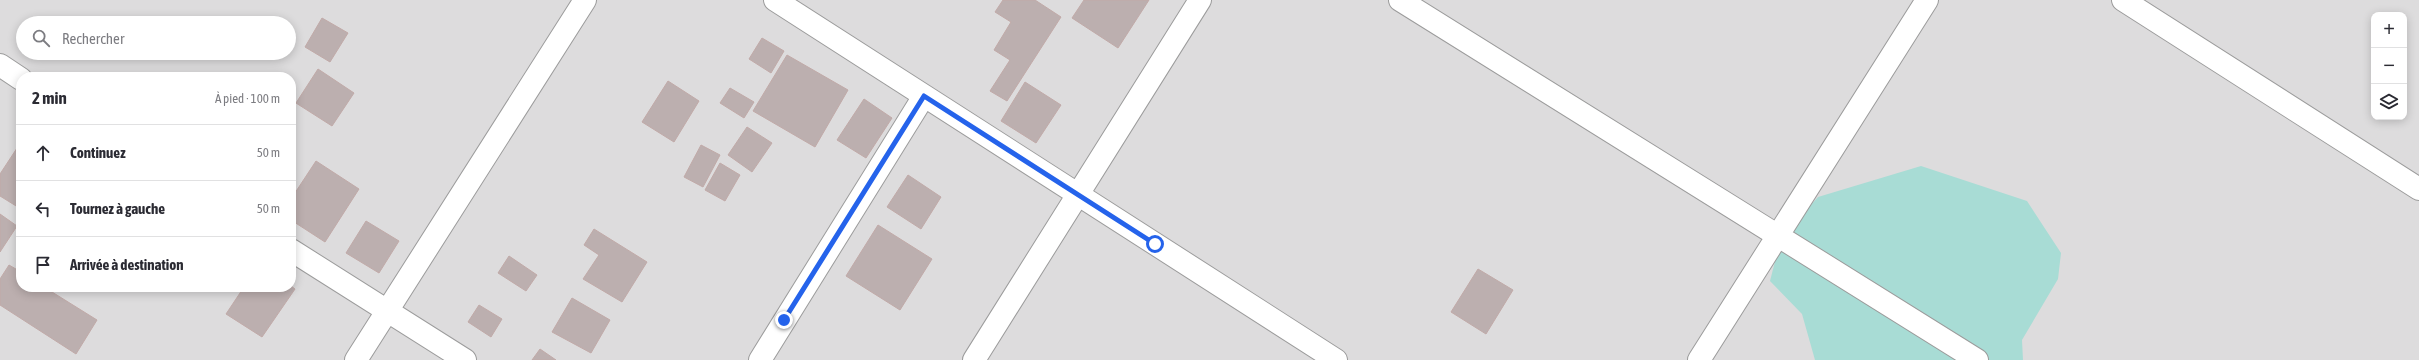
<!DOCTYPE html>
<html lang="fr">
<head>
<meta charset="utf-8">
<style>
	:root { --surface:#fff; --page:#f2f2f3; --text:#2b2b33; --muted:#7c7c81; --line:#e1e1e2 }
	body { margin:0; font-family:"Asap Condensed",sans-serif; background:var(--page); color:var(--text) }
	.controls { position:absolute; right:12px; top:12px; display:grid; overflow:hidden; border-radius:8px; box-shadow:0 2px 10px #0003 }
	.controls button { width:36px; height:36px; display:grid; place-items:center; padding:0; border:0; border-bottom:1px solid var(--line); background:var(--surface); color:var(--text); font:20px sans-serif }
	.stop { position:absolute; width:12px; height:12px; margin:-9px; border:3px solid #2563eb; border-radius:50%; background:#fff }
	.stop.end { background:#2563eb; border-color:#fff; box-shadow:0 1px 4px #0008 }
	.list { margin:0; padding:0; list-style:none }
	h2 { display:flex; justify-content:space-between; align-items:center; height:52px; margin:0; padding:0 16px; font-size:17px }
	h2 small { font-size:13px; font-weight:400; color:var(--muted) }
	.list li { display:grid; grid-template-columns:26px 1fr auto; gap:12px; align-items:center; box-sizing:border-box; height:56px; padding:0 16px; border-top:1px solid var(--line) }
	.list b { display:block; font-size:15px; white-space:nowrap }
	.list em { font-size:13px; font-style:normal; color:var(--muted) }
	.icon { flex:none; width:22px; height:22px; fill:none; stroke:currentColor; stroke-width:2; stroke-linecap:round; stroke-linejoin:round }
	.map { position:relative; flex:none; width:2419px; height:360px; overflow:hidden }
	.search { position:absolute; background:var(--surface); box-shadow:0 2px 10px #0003; left:16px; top:16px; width:280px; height:44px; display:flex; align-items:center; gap:10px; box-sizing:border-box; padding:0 14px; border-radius:22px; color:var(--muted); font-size:15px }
	.panel { position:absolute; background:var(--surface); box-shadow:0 2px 10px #0003; left:16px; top:72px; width:280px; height:220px; border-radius:16px }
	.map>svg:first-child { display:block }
	.residential { fill:#dddcdd; fill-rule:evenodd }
	.water { fill:#a8dcd5 }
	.building { fill:#bcafaf; stroke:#c1aaa8 }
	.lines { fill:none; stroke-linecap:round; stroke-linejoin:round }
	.street-casing { stroke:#9c9c9c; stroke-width:24 }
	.street { stroke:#fff; stroke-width:22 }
	.route { stroke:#2563eb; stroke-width:5 }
</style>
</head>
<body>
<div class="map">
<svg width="2419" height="360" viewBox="0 0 2419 360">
	<rect width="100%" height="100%" fill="#f0e9e6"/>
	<path class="residential" d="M0 0H2419V360H0ZM2374 15H2404V117H2374ZM23 23H289V53H23ZM21 77H291V287H21Z"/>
	<path class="water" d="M1921 166 2027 201 2061 253 2058 279 2022 340 2023 360H1815L1802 314 1770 281 1781 238 1818 197Z"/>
	<path class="building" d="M1003 0H1035L1061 17 1007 101 990 91 1010 60 994 50 1011 22 995 12Z
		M1084 0H1149L1118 48 1072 18Z
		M322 18 348 33 330 62 305 47Z
		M762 38 784 51 771 73 749 59Z
		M787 55 848 90 815 147 753 111Z
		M318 69 354 93 332 126 296 103Z
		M668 81 699 101 674 142 642 122Z
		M1025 82 1061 105 1036 143 1001 121Z
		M730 88 754 102 744 118 720 103Z
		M864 99 892 118 866 158 837 140Z
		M747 127 772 143 752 172 728 155Z
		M21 142V209L0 196V174Z
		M701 145 720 155 703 187 684 177Z
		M316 161 359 189 325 242 291 220V199Z
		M720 163 740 175 725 201 705 190Z
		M908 175 941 197 921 229 887 207Z
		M0 214 17 226 0 252Z
		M366 221 399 241 379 273 346 253Z
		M878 225 932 259 900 310 846 276Z
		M594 229 647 262 622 302 583 279 599 255 584 245Z
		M509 256 537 275 526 291 498 273Z
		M9 265 21 272V287H44L97 320 76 354 0 305V279Z
		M1478 269 1513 290 1486 334 1451 312Z
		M291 286 295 289 262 337 226 314 244 287Z
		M572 298 610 320 591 353 552 332Z
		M479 305 502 319 491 337 468 322Z
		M540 349 556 360H532Z"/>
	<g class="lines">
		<defs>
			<path id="street" d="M775 0 1336 360
				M1400 0 1977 360
				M2123 0 2419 189
				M0 65 21 79
				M291 250 465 360
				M356 360 585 0
				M760 360 924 96
				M974 360 1200 0
				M1699 360 1927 0"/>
		</defs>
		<use href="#street" class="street-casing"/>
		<use href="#street" class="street"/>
	</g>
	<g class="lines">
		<path class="route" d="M784 320 924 96 1155 244"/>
	</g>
</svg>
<div class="controls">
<button>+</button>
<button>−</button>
<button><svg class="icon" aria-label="layers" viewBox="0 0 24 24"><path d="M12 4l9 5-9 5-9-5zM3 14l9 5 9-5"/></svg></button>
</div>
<div class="stop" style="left:1155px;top:244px"></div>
<div class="stop end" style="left:784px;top:320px"></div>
<div class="search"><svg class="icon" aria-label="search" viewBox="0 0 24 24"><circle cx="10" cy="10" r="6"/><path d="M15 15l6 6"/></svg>Rechercher</div>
<section class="panel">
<h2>2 min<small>À pied · 100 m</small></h2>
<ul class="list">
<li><svg class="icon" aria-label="ahead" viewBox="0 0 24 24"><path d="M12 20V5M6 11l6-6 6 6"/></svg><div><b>Continuez</b></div><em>50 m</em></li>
<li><svg class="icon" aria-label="left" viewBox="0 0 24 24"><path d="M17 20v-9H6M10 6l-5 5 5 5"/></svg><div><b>Tournez à gauche</b></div><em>50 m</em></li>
<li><svg class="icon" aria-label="arrive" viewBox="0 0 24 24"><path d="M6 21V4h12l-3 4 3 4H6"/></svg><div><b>Arrivée à destination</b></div></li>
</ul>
</section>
</div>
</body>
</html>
